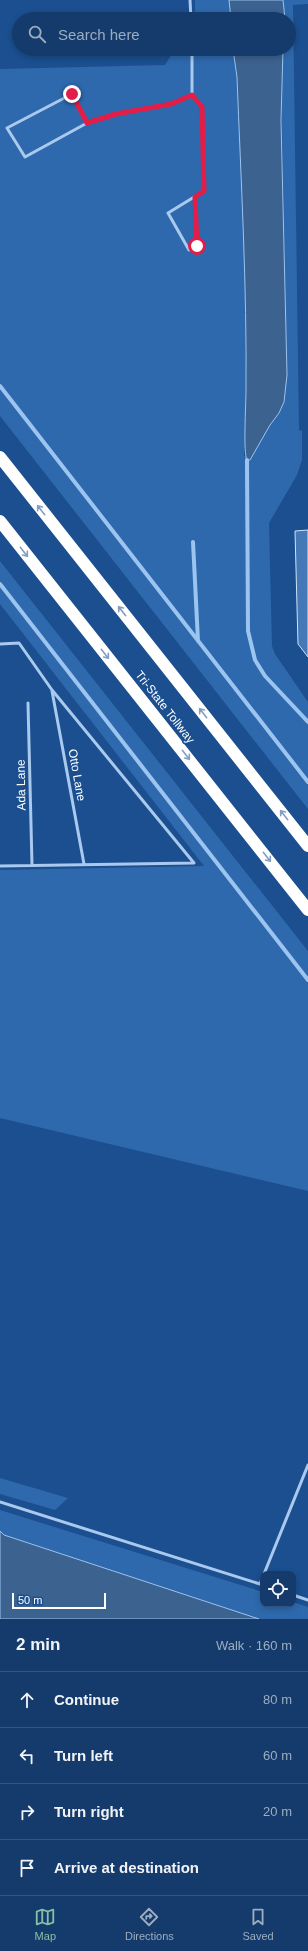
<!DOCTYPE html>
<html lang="en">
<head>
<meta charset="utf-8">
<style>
	:root { --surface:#143b6b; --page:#214673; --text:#f1f3f6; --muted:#9dadc1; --line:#33557e; --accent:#8abfa5 }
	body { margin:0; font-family:Helvetica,sans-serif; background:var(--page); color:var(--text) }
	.controls { position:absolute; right:12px; bottom:12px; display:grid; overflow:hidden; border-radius:8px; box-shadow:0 2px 6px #0003 }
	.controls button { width:36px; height:36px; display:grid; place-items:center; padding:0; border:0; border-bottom:1px solid var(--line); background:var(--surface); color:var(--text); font:20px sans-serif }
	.scale { position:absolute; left:12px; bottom:10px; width:94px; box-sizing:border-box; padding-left:4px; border:2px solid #fff; border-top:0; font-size:11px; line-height:14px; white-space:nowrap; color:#fff; -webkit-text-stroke:3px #1b4f8f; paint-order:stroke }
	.stop { position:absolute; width:12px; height:12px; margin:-9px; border:3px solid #e11d48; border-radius:50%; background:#fff }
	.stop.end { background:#e11d48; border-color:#fff; box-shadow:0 1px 4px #0008 }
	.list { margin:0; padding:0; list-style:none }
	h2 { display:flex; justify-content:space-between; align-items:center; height:52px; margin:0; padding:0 16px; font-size:17px }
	h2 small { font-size:13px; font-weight:400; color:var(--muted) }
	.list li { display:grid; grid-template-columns:26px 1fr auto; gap:12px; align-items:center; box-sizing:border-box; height:56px; padding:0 16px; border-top:1px solid var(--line) }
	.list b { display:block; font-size:15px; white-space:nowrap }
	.list em { font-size:13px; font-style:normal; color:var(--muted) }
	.icon { flex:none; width:22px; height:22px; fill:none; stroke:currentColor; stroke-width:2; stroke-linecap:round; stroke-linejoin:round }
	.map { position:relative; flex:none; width:308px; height:1619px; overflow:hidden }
	.search { position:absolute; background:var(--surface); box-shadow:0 2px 6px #0003; left:12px; right:12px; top:12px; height:44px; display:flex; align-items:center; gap:10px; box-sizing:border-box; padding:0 14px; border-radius:22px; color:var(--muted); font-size:15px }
	.sheet { height:276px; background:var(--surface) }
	nav { display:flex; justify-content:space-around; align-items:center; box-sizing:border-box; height:56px; border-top:1px solid var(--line); background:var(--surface); font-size:11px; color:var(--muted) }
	nav a { display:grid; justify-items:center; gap:2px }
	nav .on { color:var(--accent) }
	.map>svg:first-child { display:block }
	.green { fill:#2e69ad }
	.water { fill:#3c6290; stroke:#9cc4f0 }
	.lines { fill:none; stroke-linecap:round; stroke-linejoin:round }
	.stream { stroke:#9cc4f0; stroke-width:4 }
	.building { fill:#4478b7; stroke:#cfe3fa }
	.lane { stroke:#a9c9ee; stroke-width:3 }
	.highway { stroke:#fff; stroke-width:12 }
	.oneway { stroke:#829ec1 }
	.route { stroke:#e11d48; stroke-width:5 }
	.labels { text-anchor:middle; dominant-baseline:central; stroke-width:3.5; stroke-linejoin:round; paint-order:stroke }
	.street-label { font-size:12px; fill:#fff; stroke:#1b4f8f }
</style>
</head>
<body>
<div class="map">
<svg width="308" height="1619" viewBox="0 0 308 1619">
	<rect width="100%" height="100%" fill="#1b4f8f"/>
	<path class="green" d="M195 0H229L231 19H195Z
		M283 0H308V4L293 5 299 430 302 431V460L297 475 269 523 272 646 275 654 308 702V809L0 416V69L165 65 175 49H233L237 77 247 299 246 428 244 456H252L270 425 279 413 284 402 287 375 281 77 283 49H289V19H285Z
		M0 561 308 951V1191L0 1118V870L204 866 0 604Z
		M0 1478 68 1498 55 1510 0 1494Z
		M0 1510 263 1592V1604H293V1602L308 1607V1619H259L4 1535 0 1531Z"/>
	<path class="water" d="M229 0H283L285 19H231Z
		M233 49H283L281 120 287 375 284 402 279 413 270 425 250 460H247C243 454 246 403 246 391 247 286 241 182 237 77Z
		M0 1531 4 1535 259 1619H0Z"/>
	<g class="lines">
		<path class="stream" d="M0 386 308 782
			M247 460 248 631 255 660 265 676 308 722
			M193 542 198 641
			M0 584 308 980"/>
	</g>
	<path class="building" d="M308 530V657L298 644 295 531Z"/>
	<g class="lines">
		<path class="lane" d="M190 0 191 19
			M192 49V95
			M87 123 72 94 7 128 25 157 87 123 117 114 171 104 192 95 202 107 204 191 168 213 189 250 197 246 195 197
			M0 644 19 643 52 690 194 863
			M52 691 84 864
			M28 703 32 865
			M0 866 194 863
			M0 1502 263 1585
			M264 1574 308 1465
			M260 1584 263 1576
			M293 1595 308 1600"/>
		<path class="highway" d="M0 457 308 846
			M0 521 308 910"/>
	</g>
	<defs><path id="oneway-shaft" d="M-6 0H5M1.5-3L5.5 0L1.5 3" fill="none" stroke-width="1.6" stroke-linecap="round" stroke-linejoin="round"/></defs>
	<g class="oneway">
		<use href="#oneway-shaft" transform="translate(41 510) rotate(-128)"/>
		<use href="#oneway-shaft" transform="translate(24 552) rotate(52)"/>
		<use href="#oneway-shaft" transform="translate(122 611) rotate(-128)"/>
		<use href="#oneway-shaft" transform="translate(105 654) rotate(52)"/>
		<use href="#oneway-shaft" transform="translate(203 713) rotate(-128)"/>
		<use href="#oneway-shaft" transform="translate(186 755) rotate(52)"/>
		<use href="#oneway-shaft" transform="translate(284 815) rotate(-128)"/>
		<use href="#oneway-shaft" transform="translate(267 857) rotate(52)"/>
	</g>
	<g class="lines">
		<path class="route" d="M72 94 87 123 116 114 171 104 192 95 202 107 204 191 195 197 197 246"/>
	</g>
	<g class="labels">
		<g class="street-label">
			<text transform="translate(165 707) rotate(52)">Tri-State Tollway</text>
			<text transform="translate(77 775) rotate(80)">Otto Lane</text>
			<text transform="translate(21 785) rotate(-91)">Ada Lane</text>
		</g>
	</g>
</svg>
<div class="controls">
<button><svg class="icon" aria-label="locate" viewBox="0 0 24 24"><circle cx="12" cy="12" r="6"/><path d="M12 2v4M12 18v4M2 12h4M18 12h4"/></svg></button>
</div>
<div class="scale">50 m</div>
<div class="stop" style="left:197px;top:246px"></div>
<div class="stop end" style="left:72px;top:94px"></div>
<div class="search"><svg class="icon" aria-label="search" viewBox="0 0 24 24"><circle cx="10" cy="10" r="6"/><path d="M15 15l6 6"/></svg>Search here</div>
</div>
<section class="sheet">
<h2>2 min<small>Walk · 160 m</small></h2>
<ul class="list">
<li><svg class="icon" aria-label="ahead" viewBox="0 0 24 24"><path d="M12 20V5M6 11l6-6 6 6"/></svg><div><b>Continue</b></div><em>80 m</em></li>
<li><svg class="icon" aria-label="left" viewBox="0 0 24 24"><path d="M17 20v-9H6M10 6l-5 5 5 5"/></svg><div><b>Turn left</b></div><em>60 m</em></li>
<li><svg class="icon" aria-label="right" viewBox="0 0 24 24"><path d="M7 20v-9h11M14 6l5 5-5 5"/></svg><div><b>Turn right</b></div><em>20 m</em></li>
<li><svg class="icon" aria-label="arrive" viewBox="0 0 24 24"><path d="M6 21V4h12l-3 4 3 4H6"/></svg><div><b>Arrive at destination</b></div></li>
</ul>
</section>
<nav>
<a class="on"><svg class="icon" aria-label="map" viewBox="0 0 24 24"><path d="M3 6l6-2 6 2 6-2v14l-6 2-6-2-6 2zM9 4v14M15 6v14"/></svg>Map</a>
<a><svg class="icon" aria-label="directions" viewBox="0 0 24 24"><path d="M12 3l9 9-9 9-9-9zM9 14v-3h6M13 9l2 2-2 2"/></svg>Directions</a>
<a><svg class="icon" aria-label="saved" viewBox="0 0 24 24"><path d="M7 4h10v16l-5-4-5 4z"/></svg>Saved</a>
</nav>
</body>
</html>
